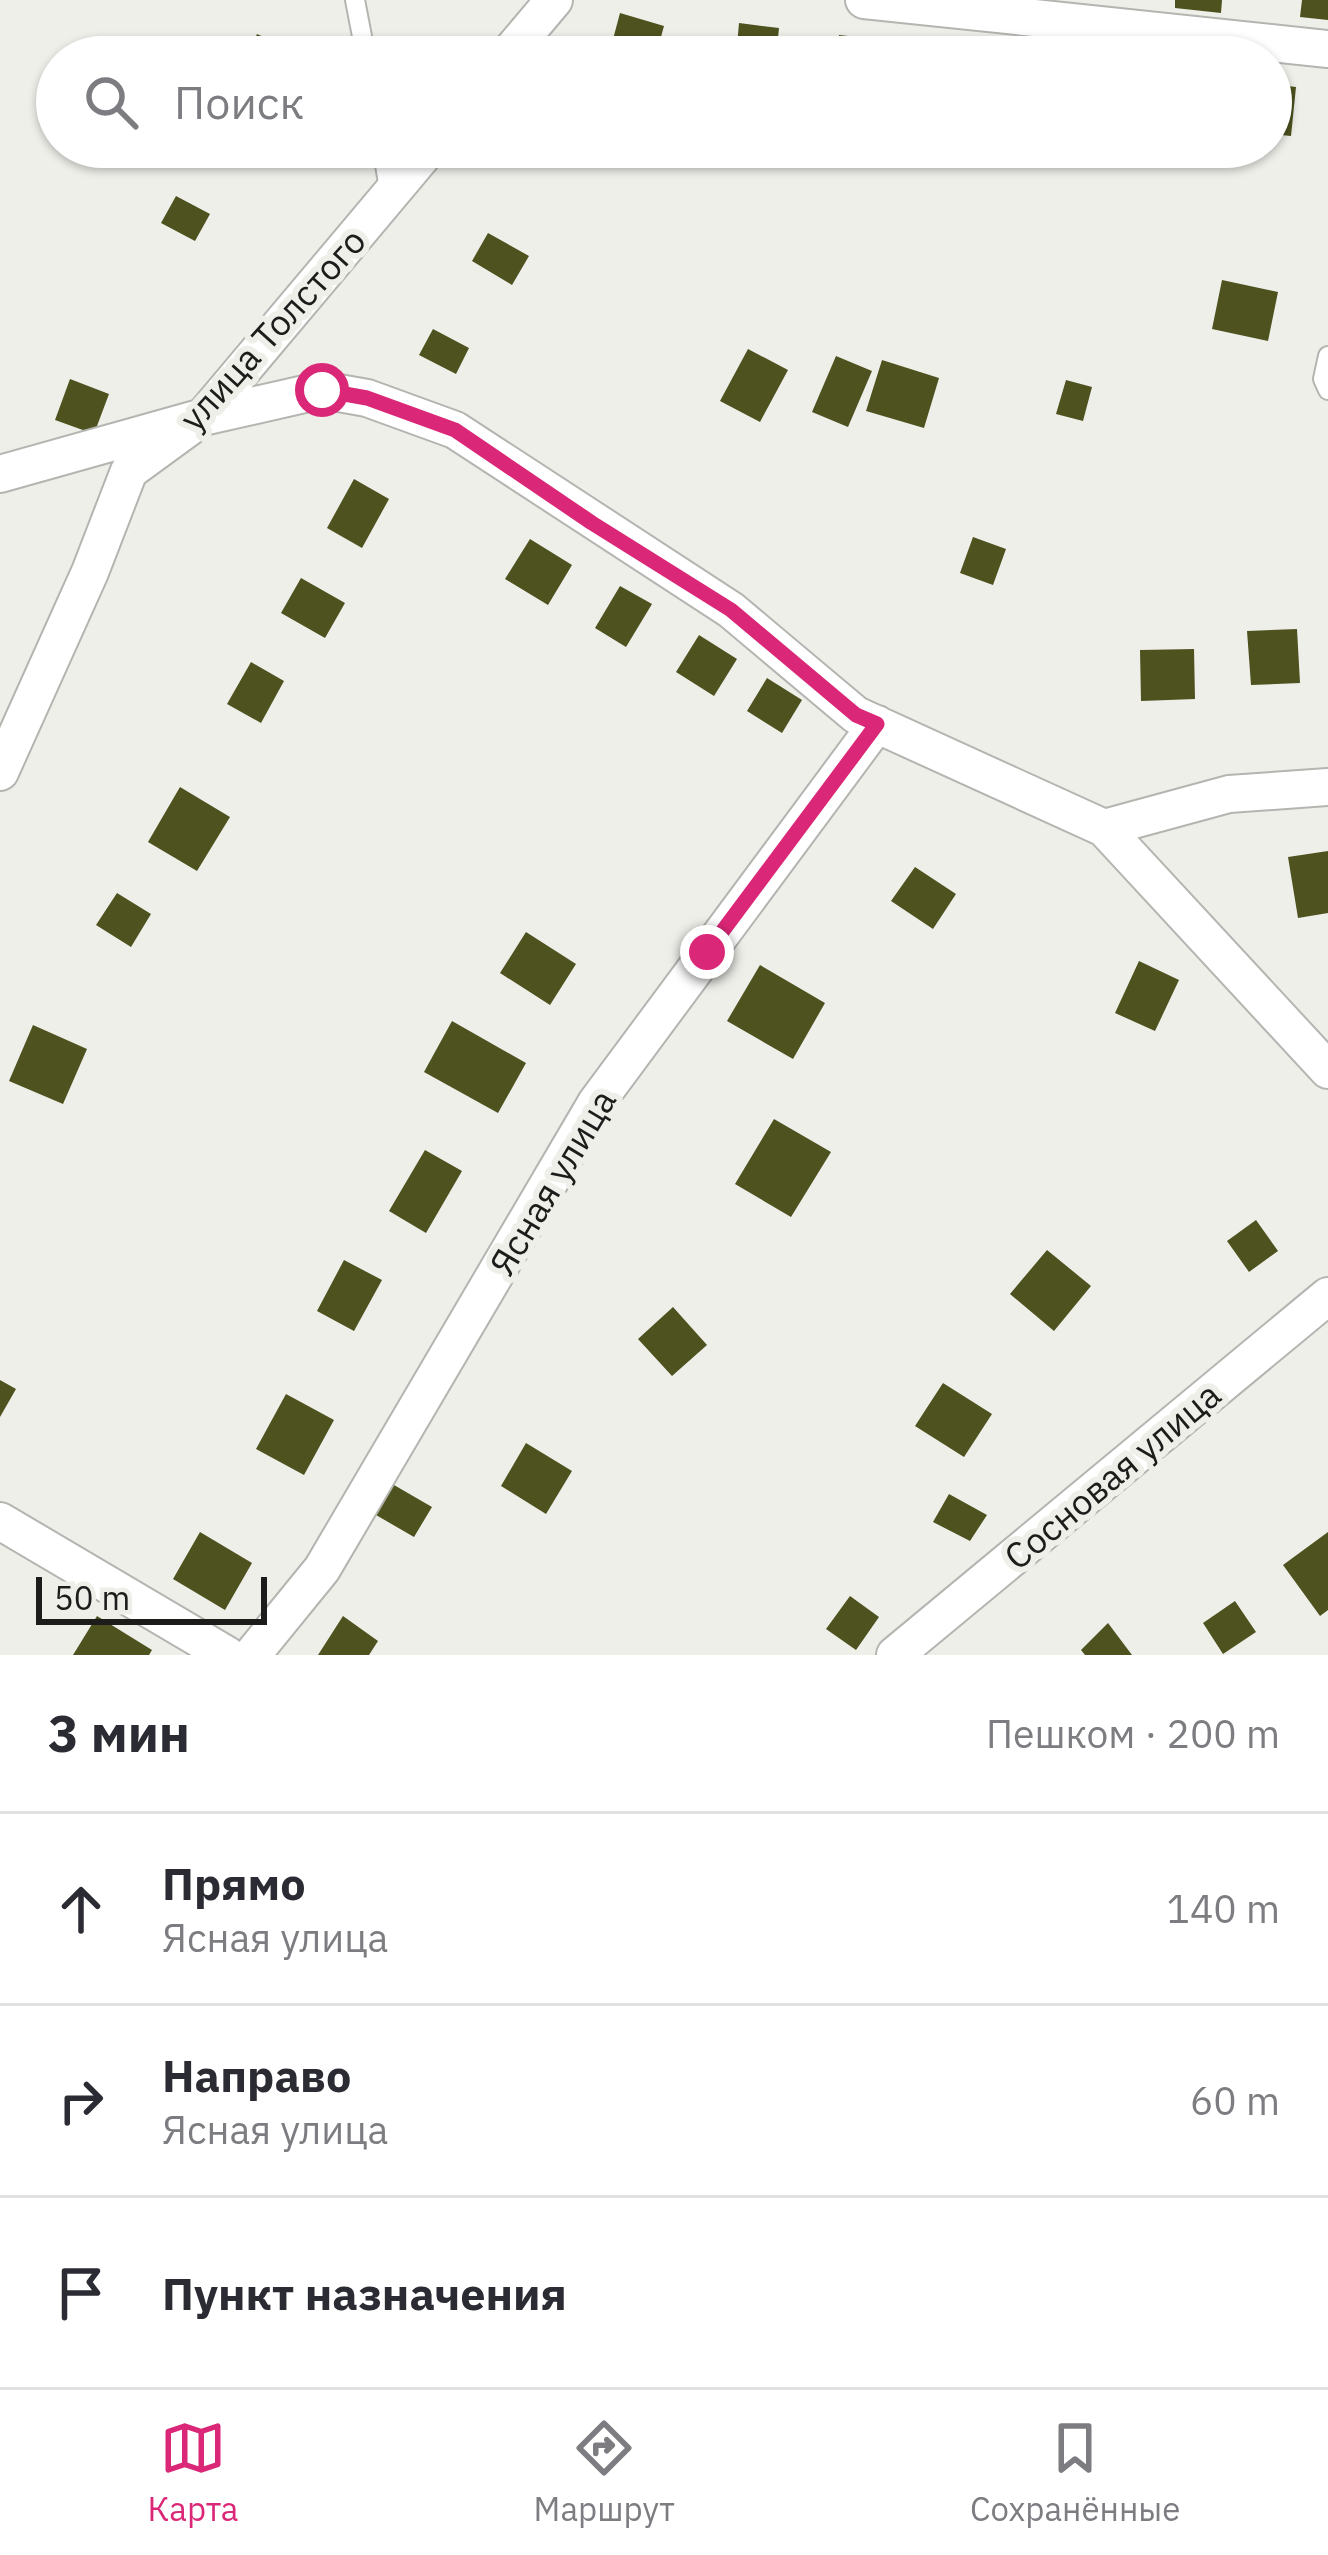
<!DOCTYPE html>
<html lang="ru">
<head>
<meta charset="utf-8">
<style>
	:root { --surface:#fff; --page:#f7f7f7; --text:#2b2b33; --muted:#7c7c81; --line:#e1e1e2; --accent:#db2777 }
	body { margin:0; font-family:"IBM Plex Sans",sans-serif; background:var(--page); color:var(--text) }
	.scale { position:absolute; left:36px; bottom:30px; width:231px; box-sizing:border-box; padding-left:12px; border:6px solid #1c1c1b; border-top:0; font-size:33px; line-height:42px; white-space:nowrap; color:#1c1c1b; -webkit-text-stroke:9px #efefea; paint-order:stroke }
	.stop { position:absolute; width:36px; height:36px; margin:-27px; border:9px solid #db2777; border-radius:50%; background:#fff }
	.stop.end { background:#db2777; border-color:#fff; box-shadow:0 3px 12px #0008 }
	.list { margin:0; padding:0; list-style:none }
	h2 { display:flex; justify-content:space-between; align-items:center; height:156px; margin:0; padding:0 48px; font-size:51px }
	h2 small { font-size:39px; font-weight:400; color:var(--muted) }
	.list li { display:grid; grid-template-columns:78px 1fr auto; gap:36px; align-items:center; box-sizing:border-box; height:192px; padding:0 48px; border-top:3px solid var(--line) }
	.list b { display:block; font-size:45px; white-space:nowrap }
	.list p { margin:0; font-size:39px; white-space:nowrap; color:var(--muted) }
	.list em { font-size:39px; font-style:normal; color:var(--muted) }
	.icon { flex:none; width:66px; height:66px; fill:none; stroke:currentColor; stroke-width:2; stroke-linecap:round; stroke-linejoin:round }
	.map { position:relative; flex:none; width:1328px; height:1655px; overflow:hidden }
	.search { position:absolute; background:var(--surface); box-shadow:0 3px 9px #0004; left:36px; right:36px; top:36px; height:132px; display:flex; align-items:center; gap:30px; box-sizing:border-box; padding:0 42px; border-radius:66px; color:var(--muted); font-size:45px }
	.sheet { height:732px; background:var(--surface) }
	nav { display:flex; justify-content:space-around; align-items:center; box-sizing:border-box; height:168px; border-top:3px solid var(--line); background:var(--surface); font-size:33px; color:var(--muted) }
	nav a { display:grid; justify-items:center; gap:6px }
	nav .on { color:var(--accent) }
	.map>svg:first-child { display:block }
	.building { fill:#4d521e }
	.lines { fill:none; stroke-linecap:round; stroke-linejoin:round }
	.lane-casing { stroke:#b4b5b0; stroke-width:22 }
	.street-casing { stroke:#b4b5b0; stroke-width:40 }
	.lane { stroke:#fff; stroke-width:18 }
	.street { stroke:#fff; stroke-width:36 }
	.route { stroke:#db2777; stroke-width:15 }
	.labels { text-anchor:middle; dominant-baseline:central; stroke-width:12; stroke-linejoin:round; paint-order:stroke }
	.street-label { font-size:36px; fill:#1c1c1b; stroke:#efefea }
</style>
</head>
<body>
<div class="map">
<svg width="1328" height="1655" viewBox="0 0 1328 1655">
	<rect width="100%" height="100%" fill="#efefea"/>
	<path class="building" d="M1175 0H1222L1221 13 1175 8Z
		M1302 0H1328V20L1300 17Z
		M620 13 664 26 656 55 612 43Z
		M739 23 779 28 776 57H736Z
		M257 34 290 49 287 57H247Z
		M839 35 885 40 884 57H837Z
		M1271 84 1296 87 1291 136 1271 134Z
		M227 147H254L249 158Z
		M176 196 210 214 195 241 161 223Z
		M488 233 529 256 512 285 472 261Z
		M1222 280 1278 292 1268 341 1212 329Z
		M433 329 469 348 456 374 419 355Z
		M748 349 788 370 760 422 720 401Z
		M836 356 872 371 848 427 812 412Z
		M882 360 939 378 924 428 866 411Z
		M70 379 109 394 94 434 55 420Z
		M1066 380 1092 387 1083 421 1056 414Z
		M354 479 389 499 362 548 327 528Z
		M973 537 1006 549 993 585 960 573Z
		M530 539 572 565 548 605 505 579Z
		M301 578 345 603 325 638 281 613Z
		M620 586 652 604 626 647 595 628Z
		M1297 629 1300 683 1251 685 1247 631Z
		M699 635 737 659 714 696 676 672Z
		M1194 649 1195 699 1141 701 1140 650Z
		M251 662 284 681 261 723 227 704Z
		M767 678 802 700 782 733 747 711Z
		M180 787 230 817 197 871 148 842Z
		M1328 851V913L1298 918 1288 857Z
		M915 867 956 894 933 929 891 901Z
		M117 893 151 914 131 947 96 925Z
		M526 932 576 964 550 1005 500 973Z
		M1139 961 1179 980 1155 1031 1115 1013Z
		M760 965 825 1003 793 1059 727 1021Z
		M452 1021 526 1063 498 1113 424 1072Z
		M33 1025 87 1049 63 1104 9 1081Z
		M774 1119 831 1152 791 1217 735 1184Z
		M425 1150 462 1171 426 1233 389 1211Z
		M1256 1220 1278 1251 1249 1272 1227 1241Z
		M1047 1250 1091 1286 1054 1331 1010 1294Z
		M344 1260 382 1280 354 1331 317 1311Z
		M673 1307 707 1345 672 1376 638 1339Z
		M0 1380 16 1389 0 1417Z
		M943 1383 992 1414 964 1457 915 1426Z
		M286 1394 334 1420 304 1475 256 1449Z
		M526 1443 572 1471 546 1514 501 1486Z
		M394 1485 432 1507 414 1537 376 1515Z
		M949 1494 987 1515 970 1541 933 1522Z
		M200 1532 252 1563 225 1610 173 1579Z
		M1328 1532V1610L1320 1616 1283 1565Z
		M850 1596 879 1617 856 1650 826 1629Z
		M1235 1601 1256 1632 1223 1654 1203 1623Z
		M97 1616 152 1650 149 1655H73Z
		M343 1616 378 1641 369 1655H318Z
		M1108 1623 1132 1655H1085L1081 1650Z"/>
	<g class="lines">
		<defs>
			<path id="lane" d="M355 0 366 57
				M382 147 390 195
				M1328 356 1323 379 1328 390"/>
			<path id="street" d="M864 0 1328 49
				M506 57 554 0
				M0 474 203 417 322 390 367 398 455 430 731 610 856 715 1104 828 1229 794 1328 787
				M0 772 90 572 129 471 203 417 430 147
				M1104 828 1328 1070
				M0 1521 227 1655
				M252 1655 322 1569 596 1103 877 724
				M895 1655 1328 1296"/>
		</defs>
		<use href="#lane" class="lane-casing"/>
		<use href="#street" class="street-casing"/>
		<use href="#lane" class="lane"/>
		<use href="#street" class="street"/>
	</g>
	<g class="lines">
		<path class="route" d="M322 390 367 398 455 430 592 523 731 610 856 715 877 724 707 952"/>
	</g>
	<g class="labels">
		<g class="street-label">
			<text transform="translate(272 329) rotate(-48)">улица Толстого</text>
			<text transform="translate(552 1182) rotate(-59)">Ясная улица</text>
			<text transform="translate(1112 1475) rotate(-40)">Сосновая улица</text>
		</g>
	</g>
</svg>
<div class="scale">50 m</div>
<div class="stop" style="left:322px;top:390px"></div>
<div class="stop end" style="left:707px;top:952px"></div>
<div class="search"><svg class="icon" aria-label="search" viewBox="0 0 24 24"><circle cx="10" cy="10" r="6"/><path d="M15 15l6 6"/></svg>Поиск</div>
</div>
<section class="sheet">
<h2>3 мин<small>Пешком · 200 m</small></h2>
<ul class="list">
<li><svg class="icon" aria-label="ahead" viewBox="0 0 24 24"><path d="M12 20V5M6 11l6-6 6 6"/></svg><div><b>Прямо</b><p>Ясная улица</p></div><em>140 m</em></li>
<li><svg class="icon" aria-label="right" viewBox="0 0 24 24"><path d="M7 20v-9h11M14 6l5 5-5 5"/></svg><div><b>Направо</b><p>Ясная улица</p></div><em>60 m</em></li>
<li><svg class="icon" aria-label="arrive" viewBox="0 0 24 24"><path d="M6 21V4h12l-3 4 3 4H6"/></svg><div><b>Пункт назначения</b></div></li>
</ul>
</section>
<nav>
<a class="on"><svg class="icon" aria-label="map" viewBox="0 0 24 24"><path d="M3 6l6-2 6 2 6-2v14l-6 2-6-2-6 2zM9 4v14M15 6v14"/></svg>Карта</a>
<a><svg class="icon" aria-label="directions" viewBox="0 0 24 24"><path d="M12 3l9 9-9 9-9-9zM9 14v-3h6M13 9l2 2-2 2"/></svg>Маршрут</a>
<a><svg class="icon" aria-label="saved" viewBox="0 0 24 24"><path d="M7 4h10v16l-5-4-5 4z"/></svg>Сохранённые</a>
</nav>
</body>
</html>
